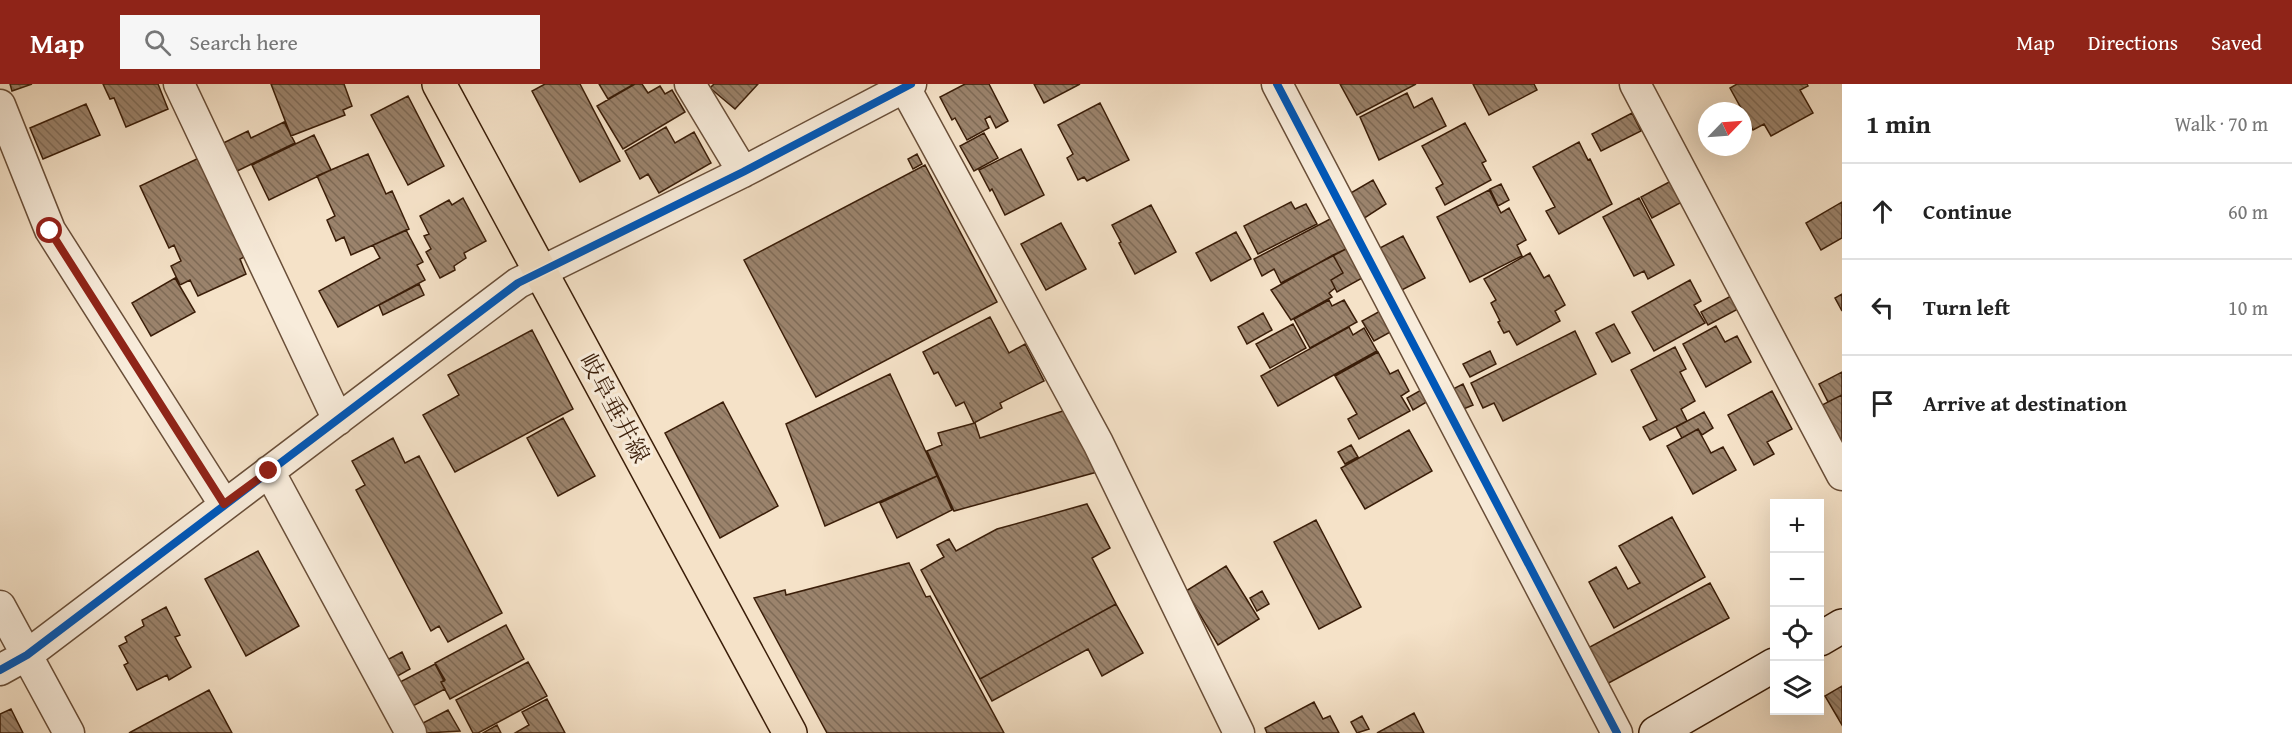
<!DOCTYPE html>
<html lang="en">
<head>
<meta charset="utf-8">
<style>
	:root { --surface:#fff; --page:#f6f6f6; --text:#222; --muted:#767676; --line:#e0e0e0; --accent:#8f2418 }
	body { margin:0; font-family:"Gentium Book Plus","Noto Serif JP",serif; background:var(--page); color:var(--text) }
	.controls { position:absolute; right:18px; bottom:18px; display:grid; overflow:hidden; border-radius:0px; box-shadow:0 6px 24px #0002 }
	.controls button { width:54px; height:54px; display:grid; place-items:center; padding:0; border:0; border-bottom:2px solid var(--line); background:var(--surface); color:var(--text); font:30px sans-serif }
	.compass { position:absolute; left:1698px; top:18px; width:54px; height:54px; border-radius:50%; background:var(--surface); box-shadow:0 6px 24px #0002; rotate:65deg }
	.stop { position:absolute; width:18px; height:18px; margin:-14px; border:4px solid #8f2418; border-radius:50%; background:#fff }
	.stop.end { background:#8f2418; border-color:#fff; box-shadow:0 2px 6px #0008 }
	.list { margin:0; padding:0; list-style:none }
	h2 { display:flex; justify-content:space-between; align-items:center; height:78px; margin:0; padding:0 24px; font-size:26px }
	h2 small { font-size:20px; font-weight:400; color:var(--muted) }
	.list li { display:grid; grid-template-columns:39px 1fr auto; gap:18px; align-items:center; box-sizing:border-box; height:96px; padding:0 24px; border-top:2px solid var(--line) }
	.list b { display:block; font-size:22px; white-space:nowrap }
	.list em { font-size:20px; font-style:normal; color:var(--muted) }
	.icon { flex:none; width:33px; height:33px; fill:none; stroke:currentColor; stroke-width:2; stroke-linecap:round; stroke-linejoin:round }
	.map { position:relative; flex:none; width:1842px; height:649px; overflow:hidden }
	header { display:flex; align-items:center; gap:36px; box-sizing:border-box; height:84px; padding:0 30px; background:var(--accent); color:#fff }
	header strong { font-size:28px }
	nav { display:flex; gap:33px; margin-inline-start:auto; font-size:21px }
	.search { width:420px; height:54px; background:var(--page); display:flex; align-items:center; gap:15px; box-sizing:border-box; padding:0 21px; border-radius:0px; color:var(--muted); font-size:22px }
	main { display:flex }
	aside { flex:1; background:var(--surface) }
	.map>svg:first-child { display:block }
	.building { fill:url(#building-back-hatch); stroke:#3a1d08; stroke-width:1.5 }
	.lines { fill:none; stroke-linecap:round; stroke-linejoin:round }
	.street-casing { stroke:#694e38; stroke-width:33 }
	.secondary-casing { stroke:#3a1d08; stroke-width:36 }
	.primary-casing { stroke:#3a1d08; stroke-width:36 }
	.street { stroke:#f8ecdb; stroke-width:30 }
	.secondary { stroke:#f8ecdb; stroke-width:33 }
	.primary { stroke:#f5e2c8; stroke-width:33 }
	.cycleway-casing { stroke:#f8ecdb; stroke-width:11 }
	.cycleway { stroke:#0057b8; stroke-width:8 }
	.route { stroke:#8f2418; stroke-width:8 }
	.labels { text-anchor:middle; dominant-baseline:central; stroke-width:6; stroke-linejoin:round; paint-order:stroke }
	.street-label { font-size:24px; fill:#3a1d08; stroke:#f8ecdb }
</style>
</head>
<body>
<header>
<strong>Map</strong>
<div class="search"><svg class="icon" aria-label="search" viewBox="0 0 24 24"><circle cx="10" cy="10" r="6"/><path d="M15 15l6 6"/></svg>Search here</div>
<nav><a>Map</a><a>Directions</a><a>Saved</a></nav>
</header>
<main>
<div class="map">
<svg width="1842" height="649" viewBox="0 0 1842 649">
	<defs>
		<pattern id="building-back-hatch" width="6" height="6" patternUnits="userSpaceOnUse" patternTransform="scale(1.5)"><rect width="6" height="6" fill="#9b836c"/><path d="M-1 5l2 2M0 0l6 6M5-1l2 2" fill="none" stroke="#7f6b57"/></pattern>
	</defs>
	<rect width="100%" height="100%" fill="#f5e2c8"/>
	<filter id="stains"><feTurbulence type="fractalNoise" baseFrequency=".00333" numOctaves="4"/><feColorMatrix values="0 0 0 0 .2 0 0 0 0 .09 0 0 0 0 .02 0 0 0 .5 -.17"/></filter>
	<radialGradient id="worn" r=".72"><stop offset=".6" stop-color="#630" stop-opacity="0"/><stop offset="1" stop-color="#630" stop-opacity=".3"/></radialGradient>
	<path class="building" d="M10 0H32L12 7Z
		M103 0H158L168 25 126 43 114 14 110 15Z
		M271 0H344L352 22 343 26 345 31 291 52Z
		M545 0H580L620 77 580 98 532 7Z
		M599 0H634L608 15Z
		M635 0H642L648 9 660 2 665 10 672 6 685 28 623 65 597 22Z
		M714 0H758L735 25 710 4Z
		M965 0H989L1008 37 996 44 990 32 985 35 989 44 967 56 955 34 952 36 940 13Z
		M1034 0H1080L1044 19Z
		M1340 0H1416L1357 31Z
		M1473 0H1534L1537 6 1489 31Z
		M1737 0H1807L1808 2 1800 6 1813 29 1771 52 1764 40 1753 46 1730 4Z
		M1407 9 1414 24 1432 14 1446 42 1379 76 1360 33Z
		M408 12 444 82 408 101 371 31Z
		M1100 19 1129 76 1087 97 1084 93 1078 96 1067 74 1073 70 1058 41Z
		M86 20 100 51 43 75 30 44Z
		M1632 29 1641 47 1601 67 1592 50Z
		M284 38 295 59 231 90 217 62 248 47 251 54Z
		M1465 39 1486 77 1482 79 1491 96 1445 121 1436 104 1443 100 1422 62Z
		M666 43 675 59 694 48 711 79 659 109 648 90 640 95 625 67Z
		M984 49 998 74 974 87 960 62Z
		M314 51 331 86 269 116 252 81Z
		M1579 58 1588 76 1590 75 1612 120 1559 150 1546 127 1555 123 1533 83Z
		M1021 65 1044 111 1005 131 992 105 990 107 979 86Z
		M368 70 386 110 392 107 409 145 351 171 344 153 336 157 327 136 335 132 317 92Z
		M917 70 922 80 913 85 908 75Z
		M203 72 252 169 240 175 246 190 198 212 190 196 180 201 171 182 181 177 174 161 169 164 140 102Z
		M925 81 997 218 816 313 744 176Z
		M1373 96 1386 120 1363 135 1349 110Z
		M1671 97 1682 118 1652 134 1641 113Z
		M1501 100 1509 116 1498 122 1490 105Z
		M1489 106 1501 129 1509 124 1526 156 1517 161 1522 172 1470 198 1437 133Z
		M463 114 486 157 464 169 466 174 454 182 455 186 440 194 426 168 431 165 424 152 429 150 420 132 449 116 452 121Z
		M1639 114 1674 181 1648 195 1644 187 1634 192 1603 133Z
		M1291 118 1295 125 1306 120 1317 140 1258 170 1244 142Z
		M1842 118V154L1821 166 1806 139Z
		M1151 121 1176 168 1135 190 1119 159 1121 158 1112 141Z
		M1332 134 1348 164 1281 199 1274 185 1262 192 1254 175Z
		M1061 139 1086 185 1046 206 1021 160Z
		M406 146 423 178 417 181 425 196 338 243 319 207 380 174 373 161Z
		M1236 148 1251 175 1211 197 1196 169Z
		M1403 152 1425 194 1398 208 1376 166Z
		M1348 164 1364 193 1337 208 1331 196 1343 189 1333 171Z
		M1530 169 1544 194 1549 191 1565 221 1555 227 1560 237 1517 261 1509 247 1504 249 1498 238 1500 237 1491 219 1496 216 1484 195Z
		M1333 171 1343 189 1331 196 1335 204 1329 209 1332 213 1291 236 1271 206Z
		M175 194 195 228 151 252 132 219Z
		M1690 196 1701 217 1694 221 1705 239 1654 267 1632 228Z
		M419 200 424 211 383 231 379 221Z
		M1842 210V227L1835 214Z
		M1731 212 1738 225 1708 241 1701 228Z
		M1329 216 1332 222 1344 216 1357 238 1310 264 1294 235Z
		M1382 226 1394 246 1374 257 1362 237Z
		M1263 229 1272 246 1247 260 1238 243Z
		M990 233 1009 269 1025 260 1044 297 1000 319 1002 324 974 339 964 318 956 322 938 288 934 290 923 268Z
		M1293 240 1306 264 1270 284 1256 260Z
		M1614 240 1630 269 1612 278 1596 249Z
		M1716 242 1725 258 1737 252 1751 278 1706 303 1683 260Z
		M1349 243 1353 251 1364 244 1377 267 1278 322 1261 292Z
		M532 246 573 325 455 388 423 331 459 311 448 291Z
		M1575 247 1596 290 1503 337 1494 319 1483 324 1471 299Z
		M1675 263 1686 285 1680 288 1695 317 1681 325 1687 337 1650 356 1643 343 1657 336 1631 286Z
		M1490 267 1496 280 1470 293 1463 280Z
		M1378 268 1390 290 1398 286 1409 307 1401 312 1410 327 1359 355 1348 335 1357 330 1335 292Z
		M1842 288V311L1828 318 1819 300Z
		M890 290 937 392 825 442 786 340Z
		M1463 300 1473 321 1461 326 1451 306Z
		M1423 305 1430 316 1413 326 1407 314Z
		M1772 307 1792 345 1767 358 1774 370 1754 381 1728 331Z
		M1842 311V371L1818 323Z
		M723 318 778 422 720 454 665 349Z
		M1069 325 1101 387 954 427 927 367 942 361 938 349 975 339 980 354Z
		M1704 328 1713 344 1702 351 1698 345 1682 354 1676 343Z
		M563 334 595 392 558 412 527 354Z
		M1698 345 1711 369 1723 363 1736 386 1693 410 1667 362Z
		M1409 346 1432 387 1365 425 1341 384Z
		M393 354 405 379 419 372 502 529 448 558 439 542 431 547 356 406 365 401 352 377Z
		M1351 361 1358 373 1345 380 1338 368Z
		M937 392 952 426 897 454 880 419Z
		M1087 420 1110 464 1092 474 1116 520 980 595 921 486 944 473 937 461 949 455 956 467 997 445Z
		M1672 433 1705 493 1614 544 1589 498 1616 483 1628 505 1640 499 1619 462Z
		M1316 436 1361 523 1319 545 1274 458Z
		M258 467 299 542 246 572 205 495Z
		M909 479 926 513 930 512 1004 649H827L754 514 785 506 786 511Z
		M1226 482 1259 535 1218 561 1186 507Z
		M1710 499 1729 534 1605 601 1586 565Z
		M1262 507 1269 520 1257 527 1250 514Z
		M1116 520 1143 569 1102 592 1088 565 992 617 980 595Z
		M166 523 180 551 175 553 191 583 169 596 167 591 137 606 124 581 128 579 119 562 127 558 125 553 144 542 142 536Z
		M506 541 524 575 450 615 441 598 445 596 435 579Z
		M402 568 410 585 394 594 385 577Z
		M528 578 547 612 478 649H473L456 616Z
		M435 580 444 597 441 598 445 605 411 623 398 599Z
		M1842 602V641L1825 612Z
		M209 606 232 649H129Z
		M547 615 565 649H515L529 641 522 628Z
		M1314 618 1323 635 1330 632 1339 649H1267L1265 644Z
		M11 625 23 649H0V630Z
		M448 626 460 647 426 649 421 640Z
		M1414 629 1424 649H1377Z
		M1362 632 1369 645 1357 649 1351 638Z
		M497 641 501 649H483Z"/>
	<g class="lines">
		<defs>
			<path id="street" d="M179 0 338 336
				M690 0 743 88
				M903 0 1098 359 1239 649
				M1277 0 1617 649
				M1635 0 1842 391
				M0 21 50 146 224 420
				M269 387 411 649
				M0 522 69 649
				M0 586 27 571 518 199 743 88 911 0"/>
			<path id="secondary" d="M1820 555 1842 542
				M1656 649 1774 581"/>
			<path id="primary" d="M439 0 790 649"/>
		</defs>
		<use href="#street" class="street-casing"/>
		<use href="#secondary" class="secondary-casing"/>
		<use href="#primary" class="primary-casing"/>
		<use href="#street" class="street"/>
		<use href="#secondary" class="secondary"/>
		<use href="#primary" class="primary"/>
		<defs>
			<path id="cycleway" d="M1277 0 1617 649
				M0 586 27 571 518 199 743 88 911 0"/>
		</defs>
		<use href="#cycleway" class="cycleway-casing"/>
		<use href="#cycleway" class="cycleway"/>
	</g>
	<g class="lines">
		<path class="route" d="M50 147 224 420 269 387"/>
	</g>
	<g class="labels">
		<g class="street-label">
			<text transform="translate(615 324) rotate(62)">岐阜垂井線</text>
		</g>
	</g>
	<rect width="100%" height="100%" filter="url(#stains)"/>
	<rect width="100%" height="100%" fill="url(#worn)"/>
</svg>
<div class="controls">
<button>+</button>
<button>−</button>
<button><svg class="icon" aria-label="locate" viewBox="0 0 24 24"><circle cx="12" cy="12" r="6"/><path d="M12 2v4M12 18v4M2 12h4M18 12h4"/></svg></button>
<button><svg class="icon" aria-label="layers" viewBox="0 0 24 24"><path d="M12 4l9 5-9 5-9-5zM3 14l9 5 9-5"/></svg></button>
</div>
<svg class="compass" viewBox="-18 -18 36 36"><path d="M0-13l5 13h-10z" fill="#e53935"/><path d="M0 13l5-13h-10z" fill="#767676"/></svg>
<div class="stop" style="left:50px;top:147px"></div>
<div class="stop end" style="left:269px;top:387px"></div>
</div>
<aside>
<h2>1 min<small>Walk · 70 m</small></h2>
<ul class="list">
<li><svg class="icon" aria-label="ahead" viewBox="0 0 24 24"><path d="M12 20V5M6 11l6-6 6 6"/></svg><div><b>Continue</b></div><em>60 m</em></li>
<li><svg class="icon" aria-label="left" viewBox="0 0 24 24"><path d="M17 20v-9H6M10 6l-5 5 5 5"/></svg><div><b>Turn left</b></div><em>10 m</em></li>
<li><svg class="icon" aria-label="arrive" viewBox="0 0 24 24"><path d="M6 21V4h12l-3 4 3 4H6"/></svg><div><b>Arrive at destination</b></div></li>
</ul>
</aside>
</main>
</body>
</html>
